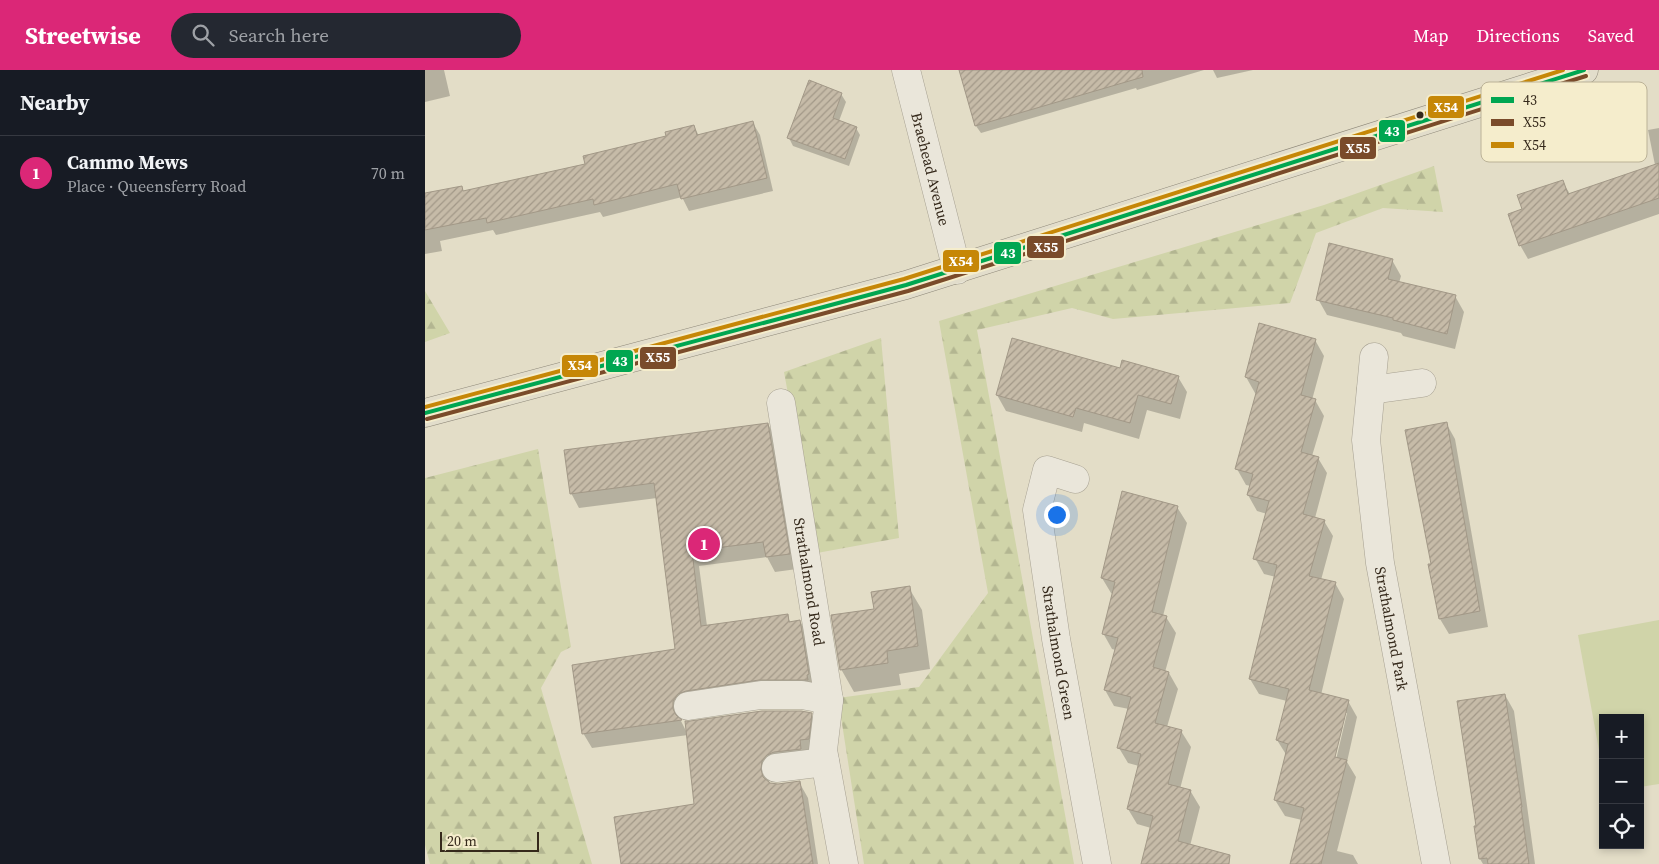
<!DOCTYPE html>
<html lang="en">
<head>
<meta charset="utf-8">
<style>
	:root { --surface:#171b24; --page:#242831; --text:#f1f3f6; --muted:#9ea1a6; --line:#363941; --accent:#db2777 }
	body { margin:0; font-family:"Source Serif 4",serif; background:var(--page); color:var(--text) }
	.controls { position:absolute; right:15px; bottom:15px; display:grid; overflow:hidden; border-radius:0px; box-shadow:0 2px 8px #0003 }
	.controls button { width:45px; height:45px; display:grid; place-items:center; padding:0; border:0; border-bottom:1px solid var(--line); background:var(--surface); color:var(--text); font:25px sans-serif }
	.scale { position:absolute; left:15px; bottom:12px; width:99px; box-sizing:border-box; padding-left:5px; border:2px solid #35291b; border-top:0; font-size:14px; line-height:18px; white-space:nowrap; color:#35291b; -webkit-text-stroke:4px #f5edcc; paint-order:stroke }
	.you { position:absolute; left:631px; top:444px; width:18px; height:18px; margin:-12px; border:4px solid #fff; border-radius:50%; background:#1a73e8; box-shadow:0 0 0 8px #1a73e833 }
	.badge { display:grid; place-items:center; width:32px; height:32px; border-radius:50%; background:var(--accent); color:#fff; font-size:16px; font-weight:700 }
	.pin { position:absolute; translate:-50% -50%; border:2px solid #fff; box-shadow:0 1px 5px #0006 }
	.list { margin:0; padding:0; list-style:none }
	h2 { display:flex; justify-content:space-between; align-items:center; height:65px; margin:0; padding:0 20px; font-size:21px }
	h2 small { font-size:16px; font-weight:400; color:var(--muted) }
	.list li { display:grid; grid-template-columns:32px 1fr auto; gap:15px; align-items:center; box-sizing:border-box; height:75px; padding:0 20px; border-top:1px solid var(--line) }
	.list b { display:block; font-size:19px; white-space:nowrap }
	.list p { margin:0; font-size:16px; white-space:nowrap; color:var(--muted) }
	.list em { font-size:16px; font-style:normal; color:var(--muted) }
	.icon { flex:none; width:28px; height:28px; fill:none; stroke:currentColor; stroke-width:2; stroke-linecap:round; stroke-linejoin:round }
	.map { position:relative; flex:none; width:1234px; height:794px; overflow:hidden }
	header { display:flex; align-items:center; gap:30px; box-sizing:border-box; height:70px; padding:0 25px; background:var(--accent); color:#fff }
	header strong { font-size:24px }
	nav { display:flex; gap:28px; margin-inline-start:auto; font-size:18px }
	.search { width:350px; height:45px; background:var(--page); display:flex; align-items:center; gap:12px; box-sizing:border-box; padding:0 18px; border-radius:28px; color:var(--muted); font-size:19px }
	main { display:flex }
	aside { flex:1; background:var(--surface) }
	.map>svg:first-child { display:block }
	.forest { fill:url(#forest-firs) }
	.pitch { fill:#d0d4a9 }
	.shadow { fill:#0003; fill-rule:evenodd }
	.building { fill:url(#building-hatch); stroke:#a29887 }
	.lines { fill:none; stroke-linecap:round; stroke-linejoin:round }
	.minor-casing { stroke:#a7a192; stroke-width:29 }
	.major-casing { stroke:#8d8778; stroke-width:29 }
	.minor { stroke:#eae6da; stroke-width:28 }
	.major { stroke:#e2ddcb; stroke-width:28 }
	.bus-1-casing { stroke:#f5edcc; stroke-width:8 }
	.bus-2-casing { stroke:#f5edcc; stroke-width:8 }
	.bus-3-casing { stroke:#f5edcc; stroke-width:8 }
	.bus-1 { stroke:#00a651; stroke-width:4 }
	.bus-2 { stroke:#7a4b2a; stroke-width:4 }
	.bus-3 { stroke:#c68707; stroke-width:4 }
	.bus-dot { fill:#35291b; stroke:#f5edcc; stroke-width:2 }
	.labels { text-anchor:middle; dominant-baseline:central; stroke-width:4.5; stroke-linejoin:round; paint-order:stroke }
	.street-label { font-size:15px; fill:#35291b; stroke:#f5edcc }
	.key { fill:#f5edcc; stroke:#bbb297; stroke-width:1 }
	.key-label { font-size:14px; fill:#35291b }
	.line-badge { stroke:#f5edcc; stroke-width:2 }
	.badge-label { font-size:14px; text-anchor:middle; font-weight:bold; fill:#fff }
</style>
</head>
<body>
<header>
<strong>Streetwise</strong>
<div class="search"><svg class="icon" aria-label="search" viewBox="0 0 24 24"><circle cx="10" cy="10" r="6"/><path d="M15 15l6 6"/></svg>Search here</div>
<nav><a>Map</a><a>Directions</a><a>Saved</a></nav>
</header>
<main>
<aside>
<h2>Nearby<small></small></h2>
<ul class="list">
<li><span class="badge">1</span><div><b>Cammo Mews</b><p>Place · Queensferry Road</p></div><em>70 m</em></li>
</ul>
</aside>
<div class="map">
<svg width="1234" height="794" viewBox="0 0 1234 794">
	<defs>
		<pattern id="forest-firs" width="22" height="20" patternUnits="userSpaceOnUse" patternTransform="scale(1.25)"><rect width="22" height="20" fill="#d0d4a9"/><path d="M5 1l3.5 6h-7zM16 11l3.5 6h-7z" fill="#b3b691"/></pattern>
		<pattern id="building-hatch" width="6" height="6" patternUnits="userSpaceOnUse" patternTransform="scale(1.25)"><rect width="6" height="6" fill="#c6bba8"/><path d="M-1 1l2-2M0 6l6-6M5 7l2-2" fill="none" stroke="#a29888"/></pattern>
	</defs>
	<rect width="100%" height="100%" fill="#e3ddc7"/>
	<path class="forest" d="M1009 96 1018 142 958 138 891 163 865 233 688 249 647 238 552 260 649 794H439L413 628 494 617 563 523 514 251 899 135Z
		M0 221 25 263 0 272Z
		M456 268 474 468 392 483 359 302Z
		M113 379 146 577 136 582 116 618 167 794H5L0 775V408Z"/>
	<path class="pitch" d="M1234 550V714L1215 717V648H1178V702L1153 565Z"/>
	<path class="shadow" d="M0 0H19L25 26 0 32Z
		M535 0H779L712 20 711 18 556 63 551 56Z
		M788 0H828L792 8Z
		M416 24 421 32 414 51 431 58 435 65 424 96 368 76 364 68Z
		M328 53 335 65 348 121 264 141 257 127 178 147 175 142 71 165 68 160 15 171 17 181 0 184V124L36 117 39 122 161 95 242 67 269 56 274 66Z
		M1234 58V144L1103 189 1095 175 1099 140 1137 111 1145 124 1230 95 1223 60Z
		M967 190 976 206 974 213 1030 226 1039 242 1030 279 978 266 976 263 902 245 893 229Z
		M890 270 899 286 887 330H890L899 346 887 386 893 388 902 403 890 448 899 451 908 466 896 510 910 513 919 529 896 625 923 631 932 647 922 692 931 707 912 781 928 785 933 794H866L877 750 860 746 850 730 862 686 852 670 862 631 834 624 825 609 851 507 839 504 830 488 842 444 832 441 823 425 826 416 821 415 812 399 832 324 830 323 821 307ZM920 643H922L910 694 908 693Z
		M696 299 753 307 762 322 755 349 722 340 714 369 659 353 657 362 581 341 572 325Z
		M1021 353 1030 369 1063 557 1024 564 1015 549Z
		M343 354 351 369 372 499 350 502 342 487 274 496 282 556 362 546 366 553 375 551 383 566 392 619 256 646V651L262 663 386 644 395 659 392 684 345 707 344 714 353 715 374 712 383 728 393 794H197L270 735 263 665 167 678 158 663 251 581 232 428 154 438 146 423Z
		M752 437 762 453 738 546 741 547 751 563 740 602 744 603 753 619 742 657 756 661 766 677 755 719 766 722 775 737 765 776 787 794H717L726 758 712 754 703 739 714 696 703 693 694 678 704 639 689 636 680 620 691 580 687 579 678 563 688 524 686 523 677 508Z
		M484 518 497 540 505 599 474 604 476 615 429 622 416 599 450 540Z
		M1080 625 1089 641 1110 794H1058L1055 789 1051 758 1052 757Z"/>
	<path class="building" d="M534 0H717L718 7 550 56Z
		M384 10 417 23 408 48 432 57 420 89 362 68Z
		M328 51 342 108 256 129 252 114 169 135 168 129 62 153 61 148 0 160V123L37 116 38 121 160 94 158 86 241 66 240 62 269 55 272 65Z
		M1234 93V128L1094 176 1083 144 1097 139 1092 125 1138 110 1143 124Z
		M904 173 968 189 963 209 1031 225 1022 264 968 250V248L891 230Z
		M834 253 891 269 876 325 891 329 876 382 894 387 878 444 900 450 884 506 911 512 884 620 924 630 910 687 922 690 896 794H865L879 738 849 730 863 674 851 670 864 619 824 609 852 495 828 489 844 431 822 425 828 404 810 399 834 312 820 307Z
		M587 268 695 298 697 290 754 306 746 334 713 325 705 353 651 338 648 347 571 325Z
		M1022 352 1055 541 1014 549 1003 494H1006L980 360Z
		M343 353 365 484 341 487 338 472 267 481 276 556 363 544 364 552 375 550 384 604 382 605 383 610H334L261 621 253 624 248 631V639L251 645 257 650 157 664 147 595 250 579 229 413 145 424 139 380Z
		M697 421 753 436 727 542 742 546 728 597 744 602 730 653 757 660 743 714 766 720 753 771 805 785 804 794H716L728 746 702 739 716 684 692 678 706 627 679 620 693 568 677 564 690 512 676 508Z
		M485 516 493 576 462 581 463 593 415 600 406 545 449 539 446 522Z
		M1080 624 1097 737H1096L1104 794H1063L1062 788 1054 789 1049 756H1051L1032 631Z
		M337 641H376L387 643 384 669 375 670 376 679 349 682 342 685 337 691 336 699 338 707 345 713 353 714 375 711 388 794H196L189 747 269 734 260 651H265Z"/>
	<g class="lines">
		<defs>
			<g id="minor">
				<path id="s1" d="M481 0 532 200"/>
				<path id="s2" d="M949 287 941 370 955 493 1011 794"/>
				<path d="M946 320 997 313"/>
				<path id="s3" d="M356 333 404 630 398 680 419 794"/>
				<path id="s4" d="M650 409 622 400 612 440 631 569 672 794"/>
				<path d="M263 636 336 625H377L404 630"/>
				<path d="M351 698 400 692"/>
			</g>
			<path id="major" d="M0 343 481 215 1159 0"/>
		</defs>
		<use href="#minor" class="minor-casing"/>
		<use href="#major" class="major-casing"/>
		<use href="#minor" class="minor"/>
		<use href="#major" class="major"/>
		<defs>
			<path id="bus-1" d="M0 343 481 215 1159 0"/>
			<path id="bus-2" d="M2 349 483 221 1161 6"/>
			<path id="bus-3" d="M0 337 479 209 1138 0"/>
		</defs>
		<use href="#bus-1" class="bus-1-casing"/>
		<use href="#bus-2" class="bus-2-casing"/>
		<use href="#bus-3" class="bus-3-casing"/>
		<use href="#bus-1" class="bus-1"/>
		<use href="#bus-2" class="bus-2"/>
		<use href="#bus-3" class="bus-3"/>
	</g>
	<circle class="bus-dot" cx="995" cy="45" r="4.5"/>
	<g class="labels">
		<g class="street-label">
			<text stroke="none"><textPath href="#s1" startOffset="102">Braehead Avenue</textPath></text>
			<text stroke="none"><textPath href="#s3" startOffset="181">Strathalmond Road</textPath></text>
			<text stroke="none"><textPath href="#s2" startOffset="274">Strathalmond Park</textPath></text>
			<text stroke="none"><textPath href="#s4" startOffset="215">Strathalmond Green</textPath></text>
		</g>
	</g>
	<rect x="1056" y="12" width="166" height="80" rx="8" class="key"/>
	<rect x="1066" y="27" width="23" height="6" fill="#00a651"/>
	<rect x="1066" y="49" width="23" height="7" fill="#7a4b2a"/>
	<rect x="1066" y="72" width="23" height="6" fill="#c68707"/>
	<g class="key-label">
		<text x="1098" y="35">43</text>
		<text x="1098" y="57">X55</text>
		<text x="1098" y="80">X54</text>
	</g>
	<g class="line-badge">
		<rect x="1002" y="25" width="38" height="24" rx="5" fill="#c68707"/>
		<rect x="953" y="49" width="28" height="24" rx="5" fill="#00a651"/>
		<rect x="914" y="66" width="38" height="24" rx="5" fill="#7a4b2a"/>
		<rect x="601" y="165" width="39" height="24" rx="5" fill="#7a4b2a"/>
		<rect x="568" y="171" width="29" height="24" rx="5" fill="#00a651"/>
		<rect x="517" y="179" width="38" height="24" rx="5" fill="#c68707"/>
		<rect x="214" y="276" width="38" height="24" rx="5" fill="#7a4b2a"/>
		<rect x="180" y="279" width="29" height="24" rx="5" fill="#00a651"/>
		<rect x="136" y="284" width="38" height="24" rx="5" fill="#c68707"/>
	</g>
	<g class="badge-label">
		<text x="1021" y="42">X54</text>
		<text x="967" y="66">43</text>
		<text x="933" y="83">X55</text>
		<text x="621" y="182">X55</text>
		<text x="583" y="188">43</text>
		<text x="536" y="196">X54</text>
		<text x="233" y="292">X55</text>
		<text x="195" y="296">43</text>
		<text x="155" y="300">X54</text>
	</g>
</svg>
<div class="controls">
<button>+</button>
<button>−</button>
<button><svg class="icon" aria-label="locate" viewBox="0 0 24 24"><circle cx="12" cy="12" r="6"/><path d="M12 2v4M12 18v4M2 12h4M18 12h4"/></svg></button>
</div>
<div class="scale">20 m</div>
<div class="you"></div>
<div class="pin badge" style="left:279px;top:474px">1</div>
</div>
</main>
</body>
</html>
